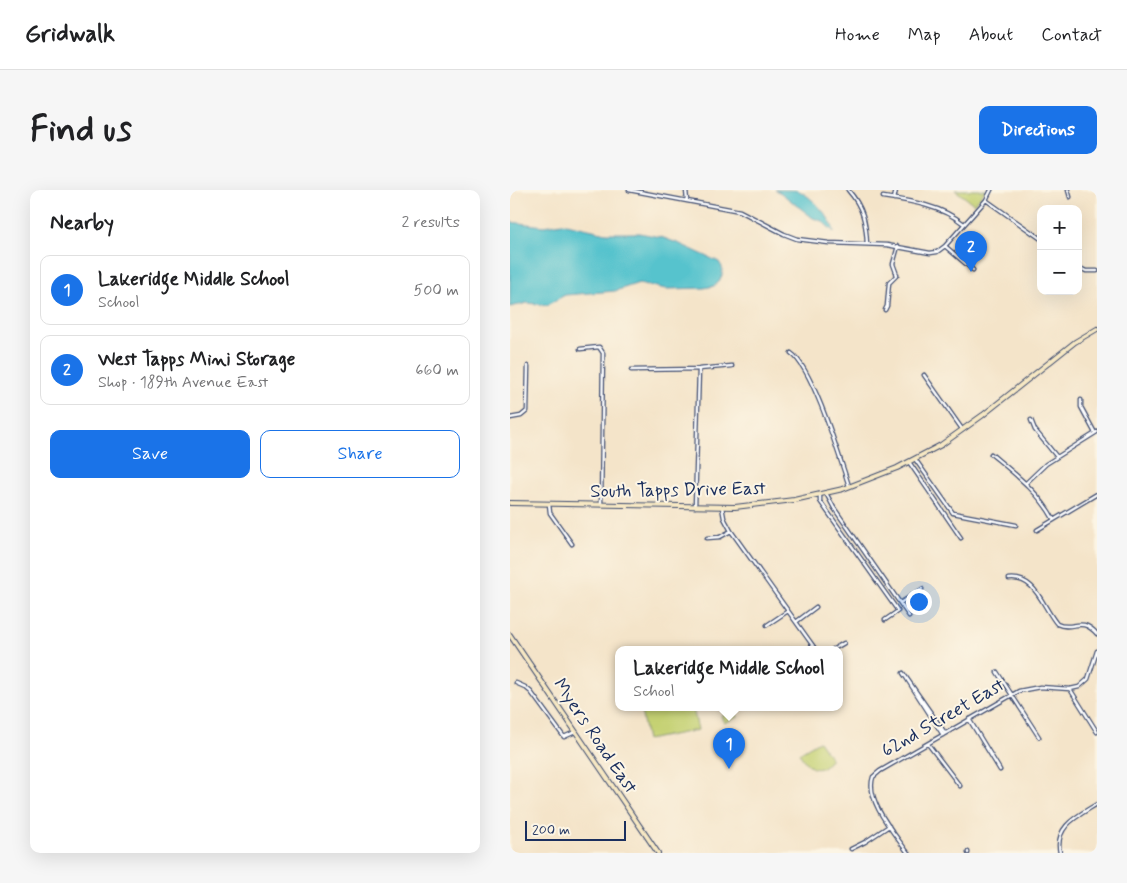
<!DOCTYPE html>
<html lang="en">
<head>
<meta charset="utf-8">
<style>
	:root { --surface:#fff; --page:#f6f6f6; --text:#202124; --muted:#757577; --line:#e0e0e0; --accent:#1a73e8 }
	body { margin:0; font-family:Mynerve,sans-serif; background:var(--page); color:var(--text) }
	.controls { position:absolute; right:15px; top:15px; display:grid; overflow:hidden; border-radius:10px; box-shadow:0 5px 20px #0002 }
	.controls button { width:45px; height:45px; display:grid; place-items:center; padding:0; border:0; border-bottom:1px solid var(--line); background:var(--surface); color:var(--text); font:25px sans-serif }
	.scale { position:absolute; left:15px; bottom:12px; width:101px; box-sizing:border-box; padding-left:5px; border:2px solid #1b2f5e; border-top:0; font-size:14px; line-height:18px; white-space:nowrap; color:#1b2f5e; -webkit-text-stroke:4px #fcf5e5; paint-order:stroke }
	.you { position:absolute; left:408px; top:411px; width:18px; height:18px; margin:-12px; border:4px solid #fff; border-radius:50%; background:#1a73e8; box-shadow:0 0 0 8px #1a73e833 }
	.badge { display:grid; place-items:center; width:32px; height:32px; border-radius:50%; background:var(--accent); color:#fff; font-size:16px; font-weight:700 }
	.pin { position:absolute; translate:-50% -41px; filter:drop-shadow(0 1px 2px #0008) }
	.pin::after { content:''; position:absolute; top:26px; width:18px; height:15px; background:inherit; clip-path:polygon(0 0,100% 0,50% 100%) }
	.popup { position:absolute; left:105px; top:456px; width:228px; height:65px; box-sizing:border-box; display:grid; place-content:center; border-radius:10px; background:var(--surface); filter:drop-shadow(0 1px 4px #0005); font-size:16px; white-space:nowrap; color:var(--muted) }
	.popup b { font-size:19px; color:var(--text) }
	.popup::after { content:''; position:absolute; left:50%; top:100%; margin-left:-10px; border:10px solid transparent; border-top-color:var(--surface) }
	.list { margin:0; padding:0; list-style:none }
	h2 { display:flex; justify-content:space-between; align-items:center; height:65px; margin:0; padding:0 20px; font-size:21px }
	h2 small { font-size:16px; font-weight:400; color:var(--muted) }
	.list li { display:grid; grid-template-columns:32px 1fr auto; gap:15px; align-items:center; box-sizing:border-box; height:70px; margin:0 10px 10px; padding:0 10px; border:1px solid var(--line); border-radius:10px }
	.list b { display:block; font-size:19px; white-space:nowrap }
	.list p { margin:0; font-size:16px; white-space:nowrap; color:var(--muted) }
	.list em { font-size:16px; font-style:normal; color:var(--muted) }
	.actions { display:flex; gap:10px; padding:15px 20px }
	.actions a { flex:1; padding:11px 0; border:1px solid var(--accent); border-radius:10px; text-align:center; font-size:18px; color:var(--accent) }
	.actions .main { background:var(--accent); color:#fff }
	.map { position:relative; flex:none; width:587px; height:663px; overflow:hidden; border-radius:10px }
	header { display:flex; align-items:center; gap:30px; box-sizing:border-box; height:70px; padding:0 25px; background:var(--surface); border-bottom:1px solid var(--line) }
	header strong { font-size:24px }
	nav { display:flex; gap:28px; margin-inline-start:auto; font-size:18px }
	.intro { display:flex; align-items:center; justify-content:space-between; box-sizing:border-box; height:120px; padding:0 30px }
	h1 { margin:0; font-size:35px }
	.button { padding:12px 22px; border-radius:10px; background:var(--accent); color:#fff; font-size:18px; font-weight:700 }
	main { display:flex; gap:30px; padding:0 30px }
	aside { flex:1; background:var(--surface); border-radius:10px; box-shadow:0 5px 20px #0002 }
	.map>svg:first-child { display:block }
	.green { fill:#c5d173; stroke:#708068 }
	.water { fill:#56c3cd; stroke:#387996 }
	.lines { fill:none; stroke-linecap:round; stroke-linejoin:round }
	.street-casing { stroke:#3c4a6e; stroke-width:5 }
	.secondary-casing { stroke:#3c4a6e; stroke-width:6 }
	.street { stroke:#fff; stroke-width:2.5 }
	.secondary { stroke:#f7e8c3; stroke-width:4 }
	.labels { text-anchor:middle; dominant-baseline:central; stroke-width:4; stroke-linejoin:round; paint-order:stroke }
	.street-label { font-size:19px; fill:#1b2f5e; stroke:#fcf5e5 }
</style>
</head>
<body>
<header>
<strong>Gridwalk</strong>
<nav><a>Home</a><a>Map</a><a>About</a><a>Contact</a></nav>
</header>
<div class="intro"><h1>Find us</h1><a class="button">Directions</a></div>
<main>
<aside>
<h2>Nearby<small>2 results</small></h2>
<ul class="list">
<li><span class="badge">1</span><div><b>Lakeridge Middle School</b><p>School</p></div><em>500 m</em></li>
<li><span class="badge">2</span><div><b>West Tapps Mini Storage</b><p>Shop · 189th Avenue East</p></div><em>660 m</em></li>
</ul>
<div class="actions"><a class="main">Save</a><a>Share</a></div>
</aside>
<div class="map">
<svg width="587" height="663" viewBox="0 0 587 663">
	<rect width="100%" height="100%" fill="#fcf5e5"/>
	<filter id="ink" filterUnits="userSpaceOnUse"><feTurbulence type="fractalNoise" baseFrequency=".02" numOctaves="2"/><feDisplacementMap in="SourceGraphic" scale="10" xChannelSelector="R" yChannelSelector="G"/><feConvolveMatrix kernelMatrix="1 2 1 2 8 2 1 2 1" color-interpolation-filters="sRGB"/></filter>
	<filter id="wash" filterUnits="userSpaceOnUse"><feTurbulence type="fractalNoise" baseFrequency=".0096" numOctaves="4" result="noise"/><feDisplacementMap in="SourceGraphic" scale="20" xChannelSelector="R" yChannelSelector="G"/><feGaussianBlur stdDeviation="1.12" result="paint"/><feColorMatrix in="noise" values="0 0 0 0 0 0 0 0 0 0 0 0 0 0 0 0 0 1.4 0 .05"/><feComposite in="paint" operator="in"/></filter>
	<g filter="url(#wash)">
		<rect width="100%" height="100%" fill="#f4e4c9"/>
		<path class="green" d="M445 0H476L464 14Z
			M148 518H183L188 540 137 550 131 521Z
			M225 520 228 527 214 533 211 526Z
			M309 551 320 567V570C307 587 297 576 289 563Z"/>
		<path class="water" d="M265 0C272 0 283 0 289 1 302 7 322 28 324 42L312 31 303 28 271 3Z
			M0 32 34 36 52 33 96 43H129L151 47 170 54 209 72 212 77V85L209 92 204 96 194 98 156 99 129 93 105 101 55 105 37 115 17 113 0 117Z"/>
	</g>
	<g filter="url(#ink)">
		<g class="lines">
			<defs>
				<path id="street" d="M119 0 230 21 274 44 287 49 319 53 377 55 420 63 427 62 435 56 476 10 481 0
					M176 0 177 11
					M338 0C353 17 356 32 357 54
					M558 0 560 7
					M373 7C401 11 432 16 454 34
					M384 9 386 0
					M476 10 531 49
					M435 56 463 80
					M568 77 576 81H587
					M375 120 377 116 379 93 387 85 383 74 388 56
					M70 159 89 157 93 163 91 315
					M281 163C303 178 330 269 339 296
					M121 180 189 179 222 176
					M414 185 452 239
					M571 210V217L585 243
					M0 228 11 226 17 221 18 176
					M521 230 525 240 547 267
					M481 264C505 284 529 302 544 330
					M405 269 443 323 506 335
					M399 272 451 348
					M516 293 536 274 587 242
					M316 303 324 318 399 426
					M310 304V311L388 421 375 430
					M39 314 40 323 62 354
					M185 317 189 179
					M212 317 214 328 221 341 306 460
					M527 340 587 304
					M197 348 210 347 221 341
					M499 389C526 386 532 416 547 434 563 442 570 425 587 444
					M390 413 412 399
					M286 432 306 417
					M257 435 278 421
					M322 460 334 453
					M487 482 529 547
					M393 483 435 543
					M397 489 433 545
					M6 493 15 497 21 502 54 547 65 542
					M560 499 587 542
					M459 529 490 580
					M418 554 450 596
					M341 659 355 652 379 636
					M458 662V663
					M398 663C385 644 355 611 363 587L370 581 509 501 530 497 560 499 569 497 578 489 587 461
					M550 663C544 636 568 626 587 614"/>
				<path id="secondary" d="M0 313 225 317 284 310 333 299 387 278 431 255 473 225 565 152 587 139
					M0 445 148 663"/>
			</defs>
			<use href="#street" class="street-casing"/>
			<use href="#secondary" class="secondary-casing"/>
			<use href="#street" class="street"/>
			<use href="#secondary" class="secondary"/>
		</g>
	</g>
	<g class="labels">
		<g class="street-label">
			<text transform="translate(168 300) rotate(-1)">South Tapps Drive East</text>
			<text transform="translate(433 528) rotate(-30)">62nd Street East</text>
			<text transform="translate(85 546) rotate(56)">Myers Road East</text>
		</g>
	</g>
</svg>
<div class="controls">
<button>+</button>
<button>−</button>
</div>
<div class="scale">200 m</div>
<div class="you"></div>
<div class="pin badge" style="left:219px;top:579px">1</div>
<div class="popup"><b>Lakeridge Middle School</b>School</div>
<div class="pin badge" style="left:461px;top:82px">2</div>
</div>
</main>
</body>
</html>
